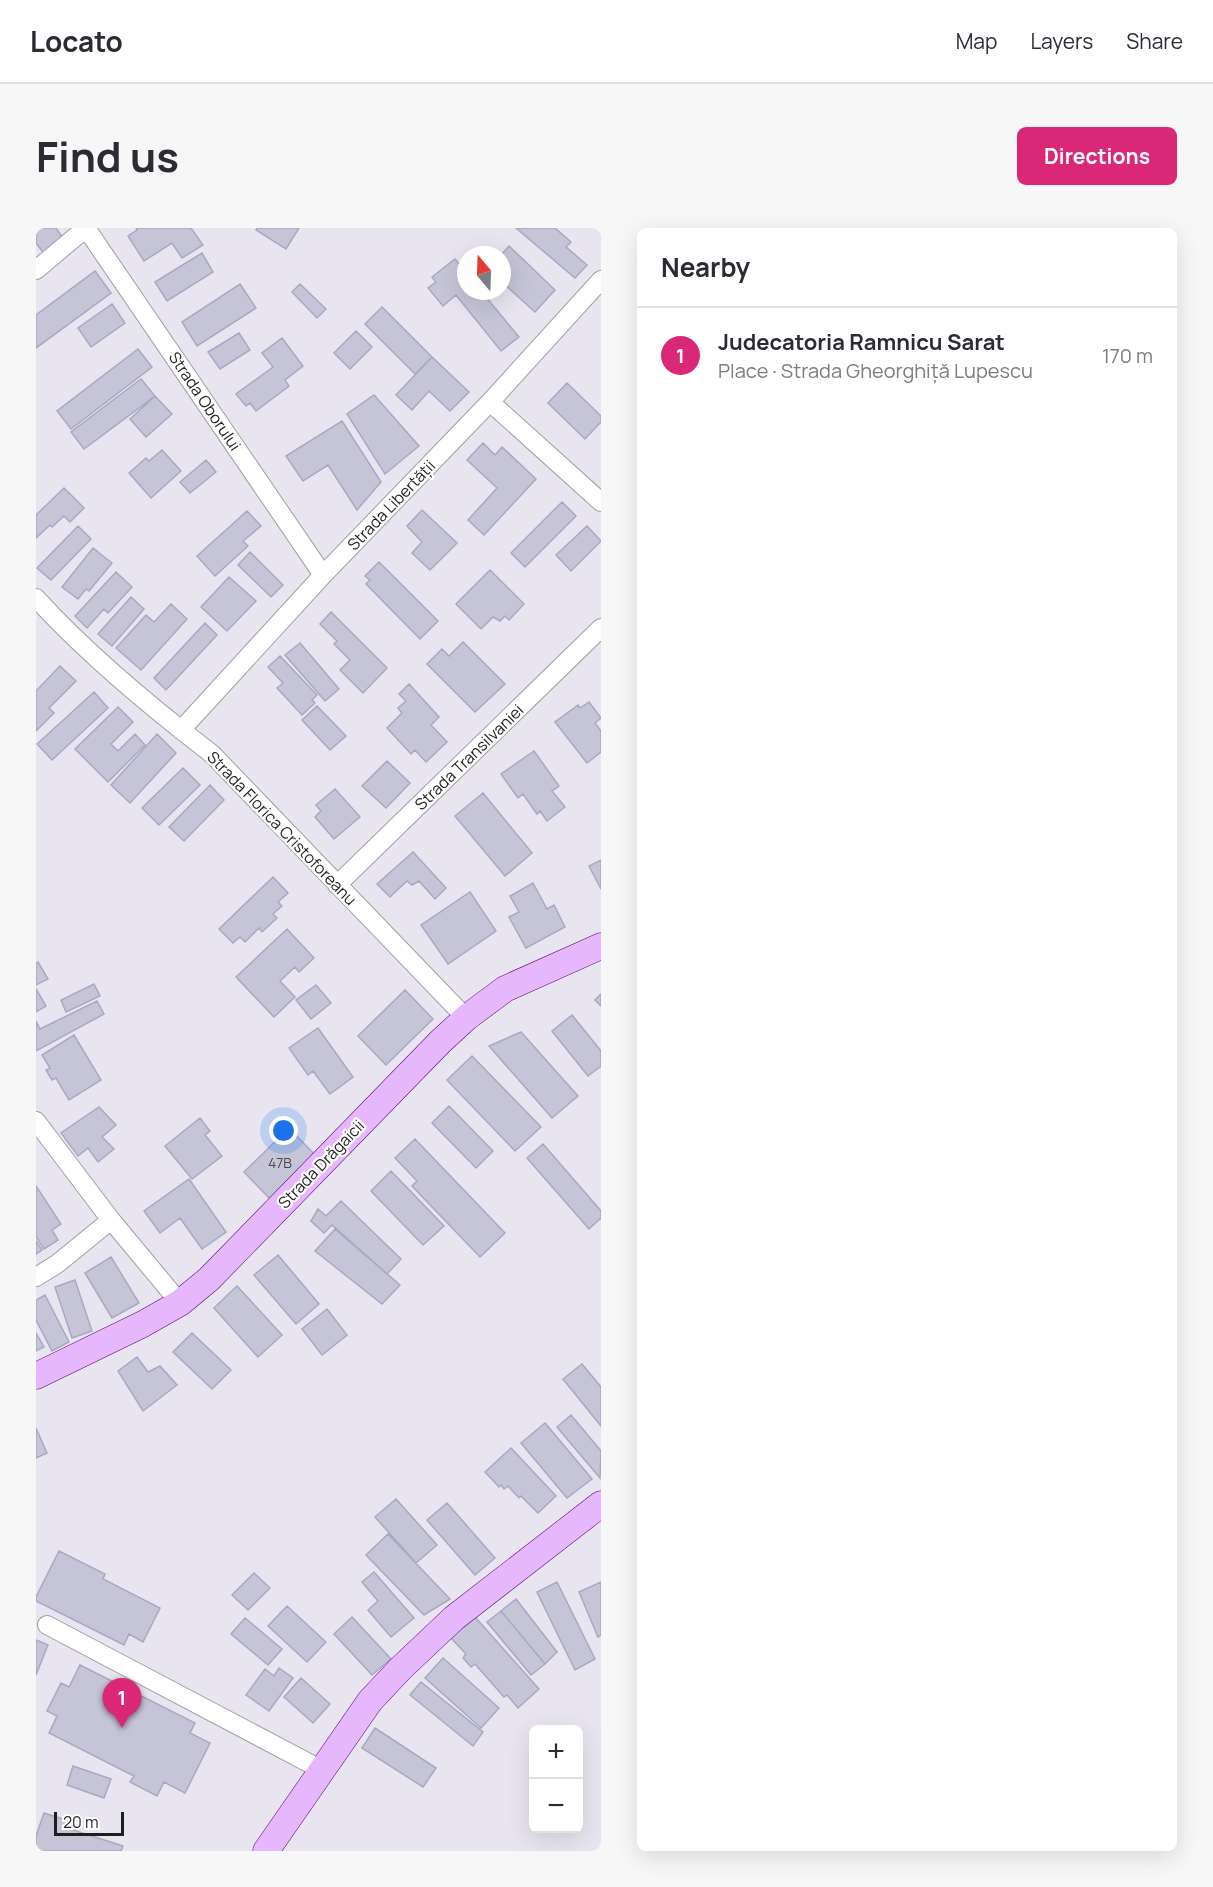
<!DOCTYPE html>
<html lang="en">
<head>
<meta charset="utf-8">
<style>
	:root { --surface:#fff; --page:#f7f7f7; --text:#2b2b33; --muted:#7c7c81; --line:#e1e1e2; --accent:#db2777 }
	body { margin:0; font-family:Manrope,sans-serif; background:var(--page); color:var(--text) }
	.controls { position:absolute; right:18px; bottom:18px; display:grid; overflow:hidden; border-radius:9px; box-shadow:0 6px 24px #0002 }
	.controls button { width:54px; height:54px; display:grid; place-items:center; padding:0; border:0; border-bottom:2px solid var(--line); background:var(--surface); color:var(--text); font:30px sans-serif }
	.compass { position:absolute; left:421px; top:18px; width:54px; height:54px; border-radius:50%; background:var(--surface); box-shadow:0 6px 24px #0002; rotate:341deg }
	.scale { position:absolute; left:18px; bottom:15px; width:70px; box-sizing:border-box; padding-left:6px; border:3px solid #1f1f1f; border-top:0; font-size:16px; line-height:21px; white-space:nowrap; color:#1f1f1f; -webkit-text-stroke:4px #fff; paint-order:stroke }
	.you { position:absolute; left:248px; top:903px; width:21px; height:21px; margin:-15px; border:4px solid #fff; border-radius:50%; background:#1a73e8; box-shadow:0 0 0 9px #1a73e833 }
	.badge { display:grid; place-items:center; width:39px; height:39px; border-radius:50%; background:var(--accent); color:#fff; font-size:20px; font-weight:700 }
	.pin { position:absolute; translate:-50% -50px; filter:drop-shadow(0 2px 3px #0008) }
	.pin::after { content:''; position:absolute; top:32px; width:21px; height:18px; background:inherit; clip-path:polygon(0 0,100% 0,50% 100%) }
	.list { margin:0; padding:0; list-style:none }
	h2 { display:flex; justify-content:space-between; align-items:center; height:78px; margin:0; padding:0 24px; font-size:26px }
	h2 small { font-size:20px; font-weight:400; color:var(--muted) }
	.list li { display:grid; grid-template-columns:39px 1fr auto; gap:18px; align-items:center; box-sizing:border-box; height:96px; padding:0 24px; border-top:2px solid var(--line) }
	.list b { display:block; font-size:22px; white-space:nowrap }
	.list p { margin:0; font-size:20px; white-space:nowrap; color:var(--muted) }
	.list em { font-size:20px; font-style:normal; color:var(--muted) }
	.map { position:relative; flex:none; width:565px; height:1623px; overflow:hidden; border-radius:9px }
	header { display:flex; align-items:center; gap:36px; box-sizing:border-box; height:84px; padding:0 30px; background:var(--surface); border-bottom:2px solid var(--line) }
	header strong { font-size:28px }
	nav { display:flex; gap:33px; margin-inline-start:auto; font-size:21px }
	.intro { display:flex; align-items:center; justify-content:space-between; box-sizing:border-box; height:144px; padding:0 36px }
	h1 { margin:0; font-size:42px }
	.button { padding:15px 27px; border-radius:9px; background:var(--accent); color:#fff; font-size:21px; font-weight:700 }
	main { display:flex; gap:36px; padding:0 36px }
	aside { flex:1; background:var(--surface); border-radius:9px; box-shadow:0 6px 24px #0002 }
	.map>svg:first-child { display:block }
	.building { fill:#c6c5d7; stroke:#a9a7c3; stroke-width:1.5 }
	.lines { fill:none; stroke-linecap:round; stroke-linejoin:round }
	.street-casing { stroke:#a0a0a0; stroke-width:20 }
	.secondary-casing { stroke:#5c007c; stroke-width:27 }
	.street { stroke:#fff; stroke-width:18 }
	.secondary { stroke:#e6b7fc; stroke-width:26 }
	.labels { text-anchor:middle; dominant-baseline:central; stroke-width:4.5; stroke-linejoin:round; paint-order:stroke }
	.number-label { font-size:14px; fill:#49484d }
	.street-label { font-size:16px; fill:#1f1f1f; stroke:#fff }
</style>
</head>
<body>
<header>
<strong>Locato</strong>
<nav><a>Map</a><a>Layers</a><a>Share</a></nav>
</header>
<div class="intro"><h1>Find us</h1><a class="button">Directions</a></div>
<main>
<div class="map">
<svg width="565" height="1623" viewBox="0 0 565 1623">
	<rect width="100%" height="100%" fill="#e8e5f0"/>
	<path class="building" d="M0 0H20L31 16 11 30 0 15Z
		M100 0H155L167 17 146 30 136 15 108 33 92 8 101 2Z
		M221 0H263L250 21 220 2Z
		M480 0H519L535 14 530 19 551 37 539 50Z
		M473 18 519 62 499 84 466 54V27H465Z
		M166 25 177 44 131 73 119 54Z
		M419 31 430 44V63H445L483 109 465 123 420 67 407 78 392 60 400 54 396 49Z
		M59 43 75 65 0 120V87Z
		M204 56 220 80 161 118 146 94Z
		M264 56 290 81 281 90 256 64Z
		M76 76 89 95 55 119 42 100Z
		M346 79 396 129 379 146 329 96Z
		M320 103 336 119 314 141 298 125Z
		M203 105 214 122 184 141 172 124Z
		M246 110 267 138 249 152 253 158 220 183 214 175 210 178 200 166 237 139 226 125Z
		M102 121 116 139 35 201 21 183Z
		M396 129 433 164 414 183 393 163 376 182 360 167Z
		M105 151 119 168 48 221 35 204Z
		M531 155 565 188V194L549 211 512 175Z
		M338 167 383 218 349 246 311 186Z
		M119 168 136 186 110 209 94 191Z
		M306 193 345 254 321 282 292 237 267 253 250 228Z
		M447 215 459 227 466 219 500 251 448 307 432 292 461 260 431 232Z
		M126 222 145 243 115 270 93 245 110 230 113 233Z
		M170 232 180 244 154 265 144 254Z
		M28 260 48 280 34 294 28 288 16 299 14 297 0 310V287Z
		M526 274 540 288 489 339 475 325Z
		M386 282 421 315 394 342 376 325 386 314 371 298Z
		M211 283 225 298 207 313 212 318 179 348 161 328Z
		M42 298 55 311 15 352 1 340Z
		M551 298 565 313 535 343 520 327Z
		M57 320 76 335 53 363 50 361 42 371 26 359Z
		M214 324 247 357 235 369 202 337Z
		M343 334 402 393 384 411 330 356 334 352 329 348Z
		M454 342 488 376 473 392 469 388 464 393 457 389 445 401 420 376Z
		M80 344 96 359 72 385 68 381 51 400 39 388Z
		M193 349 220 373 191 403 165 379Z
		M95 369 108 381 76 418 62 406Z
		M135 376 151 391 105 442 80 420 110 387 118 394Z
		M295 384 351 440 327 465 304 442 314 432 298 416 301 413 284 396Z
		M169 395 181 407 130 462 118 450Z
		M427 414 469 456 439 484 391 436 406 421 413 428Z
		M264 415 303 461 289 473 249 427Z
		M244 428 281 467 276 472 279 475 266 487 241 460 247 455 232 439Z
		M24 438 40 453 13 480 18 485 0 503V463Z
		M373 456 403 489 395 497 411 514 390 534 379 522 375 526 351 500 366 485 362 480 370 473 363 466Z
		M58 464 72 480 16 532 1 516Z
		M553 474 565 490 559 495 565 503V524L551 535 519 494 542 477 544 480Z
		M281 478 310 508 294 522 266 492Z
		M82 479 97 494 75 516 82 523 99 506 109 517 72 554 39 521Z
		M121 506 140 525 94 575 75 557Z
		M498 523 523 558 516 563 529 579 511 593 504 583 501 586 487 566 482 570 465 546Z
		M351 533 374 555 350 580 326 558Z
		M147 540 164 557 123 597 106 580Z
		M174 557 188 572 148 613 133 599Z
		M299 561 324 589 298 611 279 589 285 583 280 577Z
		M447 565 496 625 469 648 419 588Z
		M377 624 410 660 399 671 383 653 376 657 371 653 354 669 341 656Z
		M565 632V661L553 638Z
		M237 649 252 665 242 674 246 678 237 686 241 690 226 704 223 700 209 714 204 709 197 715 183 701Z
		M497 655 511 681 518 677 529 699 490 720 473 689 483 684 474 668Z
		M434 664 460 703 412 736 385 697Z
		M251 701 278 730 263 744 259 739 244 753 259 769 238 789 200 749Z
		M2 734 12 751 0 757V735Z
		M58 756 64 768 30 784 25 772Z
		M280 757 295 775 275 791 260 772Z
		M0 761 10 778 0 784Z
		M369 762 397 791 350 837 322 808Z
		M565 766V778L559 772Z
		M61 773 68 786 0 823V793L4 801Z
		M536 787 565 823V838L552 848 516 803Z
		M282 800 317 849 294 866 277 843 272 847 253 820Z
		M485 804 542 868 516 890 453 818Z
		M38 807 65 852 33 872 20 850 16 852 10 842 14 840 6 827Z
		M436 828 505 899 479 923 411 852Z
		M413 878 457 923 440 940 396 895Z
		M63 879 80 897 66 909 78 921 62 934 52 920 42 928 25 905Z
		M164 890 174 903 169 907 186 928 156 951 129 918Z
		M253 900 282 930 236 973 208 944Z
		M379 911 469 1005 444 1029 376 958 381 953 359 930Z
		M507 916 565 983V990L553 1001 491 930Z
		M355 943 408 998 387 1017 335 963Z
		M153 951 190 1004 166 1021 144 990 124 1005 108 983Z
		M0 958 25 996 16 1002 22 1012 8 1021 0 1009Z
		M305 973 365 1031 351 1046 296 997 288 1005 275 993 282 981 290 988Z
		M299 1001 364 1057 346 1076 279 1023Z
		M0 1013 6 1022 0 1026Z
		M242 1027 283 1076 260 1096 218 1047Z
		M75 1029 103 1075 76 1090 49 1045Z
		M39 1052 56 1103 36 1110 19 1059Z
		M201 1058 246 1107 222 1129 178 1080Z
		M9 1067 33 1114 16 1123 0 1092V1072Z
		M291 1081 311 1107 286 1127 266 1101Z
		M0 1105 8 1119 0 1123Z
		M156 1105 195 1142 176 1161 137 1124Z
		M101 1129 112 1144 124 1138 141 1157 107 1183 82 1143Z
		M546 1136 565 1159V1198L527 1151Z
		M535 1187 565 1223 564 1250 521 1199Z
		M509 1195 556 1251 531 1270 485 1215Z
		M0 1200 11 1225 0 1230Z
		M475 1220 520 1268 502 1285 485 1268 483 1270 472 1258 468 1261 465 1257 463 1259 449 1244Z
		M360 1271 401 1317 380 1335 339 1289Z
		M411 1275 459 1330 439 1347 391 1292Z
		M352 1306 414 1371 388 1387 330 1327Z
		M23 1323 69 1346 67 1351 124 1380 107 1414 93 1406 88 1417 0 1373V1369Z
		M338 1344 378 1390 355 1409 332 1382 342 1373 326 1354Z
		M218 1345 234 1360 212 1382 196 1367Z
		M521 1354 559 1431 539 1442 501 1364Z
		M565 1354V1407L562 1409 543 1364Z
		M480 1371 521 1424 509 1436 465 1383Z
		M251 1378 290 1414 271 1434 232 1398Z
		M465 1383 509 1436 495 1447 451 1394Z
		M316 1389 355 1431 336 1447 298 1406Z
		M439 1389 503 1461 482 1480 471 1467 468 1469 439 1436 435 1439 427 1430 430 1426 415 1410Z
		M209 1390 246 1421 232 1437 195 1406Z
		M0 1412 12 1417 0 1447Z
		M407 1430 463 1480 445 1500 389 1450Z
		M44 1437 159 1495 154 1505 174 1515 149 1565 128 1554 121 1568 94 1554 98 1548 13 1505 21 1488 11 1483 25 1455 33 1459Z
		M243 1440 257 1450 233 1483 210 1467 229 1441 238 1448Z
		M265 1450 294 1476 277 1495 248 1469Z
		M385 1454 447 1504 437 1518 374 1467Z
		M339 1500 400 1540 387 1559 326 1520Z
		M37 1538 75 1551 68 1570 31 1557Z
		M8 1585 36 1594 34 1601 87 1618 85 1623H3L0 1622V1608Z"/>
	<g class="lines">
		<defs>
			<path id="street" d="M0 42 50 0 287 347
				M454 174 565 274
				M0 370C51 426 116 480 176 526L430 790
				M145 502 287 347 454 174 565 52
				M301 657 565 400
				M0 893 75 992 144 1075
				M0 1049 21 1036 75 992
				M11 1397 286 1542"/>
			<path id="secondary" d="M0 1148 107 1096 144 1075 173 1051 404 814 430 790 469 761 565 718
				M230 1623 334 1473 364 1441 418 1390 565 1276"/>
		</defs>
		<use href="#street" class="street-casing"/>
		<use href="#secondary" class="secondary-casing"/>
		<use href="#street" class="street"/>
		<use href="#secondary" class="secondary"/>
	</g>
	<g class="labels">
		<g class="number-label">
			<text x="244" y="934">47B</text>
		</g>
		<g class="street-label">
			<text transform="translate(169 173) rotate(56)">Strada Oborului</text>
			<text transform="translate(355 277) rotate(-46)">Strada Libertății</text>
			<text transform="translate(433 529) rotate(-44)">Strada Transilvaniei</text>
			<text transform="translate(246 600) rotate(46)">Strada Florica Cristoforeanu</text>
			<text transform="translate(285 936) rotate(-46)">Strada Drăgaicii</text>
		</g>
	</g>
</svg>
<div class="controls">
<button>+</button>
<button>−</button>
</div>
<svg class="compass" viewBox="-18 -18 36 36"><path d="M0-13l5 13h-10z" fill="#e53935"/><path d="M0 13l5-13h-10z" fill="#7c7c81"/></svg>
<div class="scale">20 m</div>
<div class="you"></div>
<div class="pin badge" style="left:86px;top:1500px">1</div>
</div>
<aside>
<h2>Nearby<small></small></h2>
<ul class="list">
<li><span class="badge">1</span><div><b>Judecatoria Ramnicu Sarat</b><p>Place · Strada Gheorghiță Lupescu</p></div><em>170 m</em></li>
</ul>
</aside>
</main>
</body>
</html>
